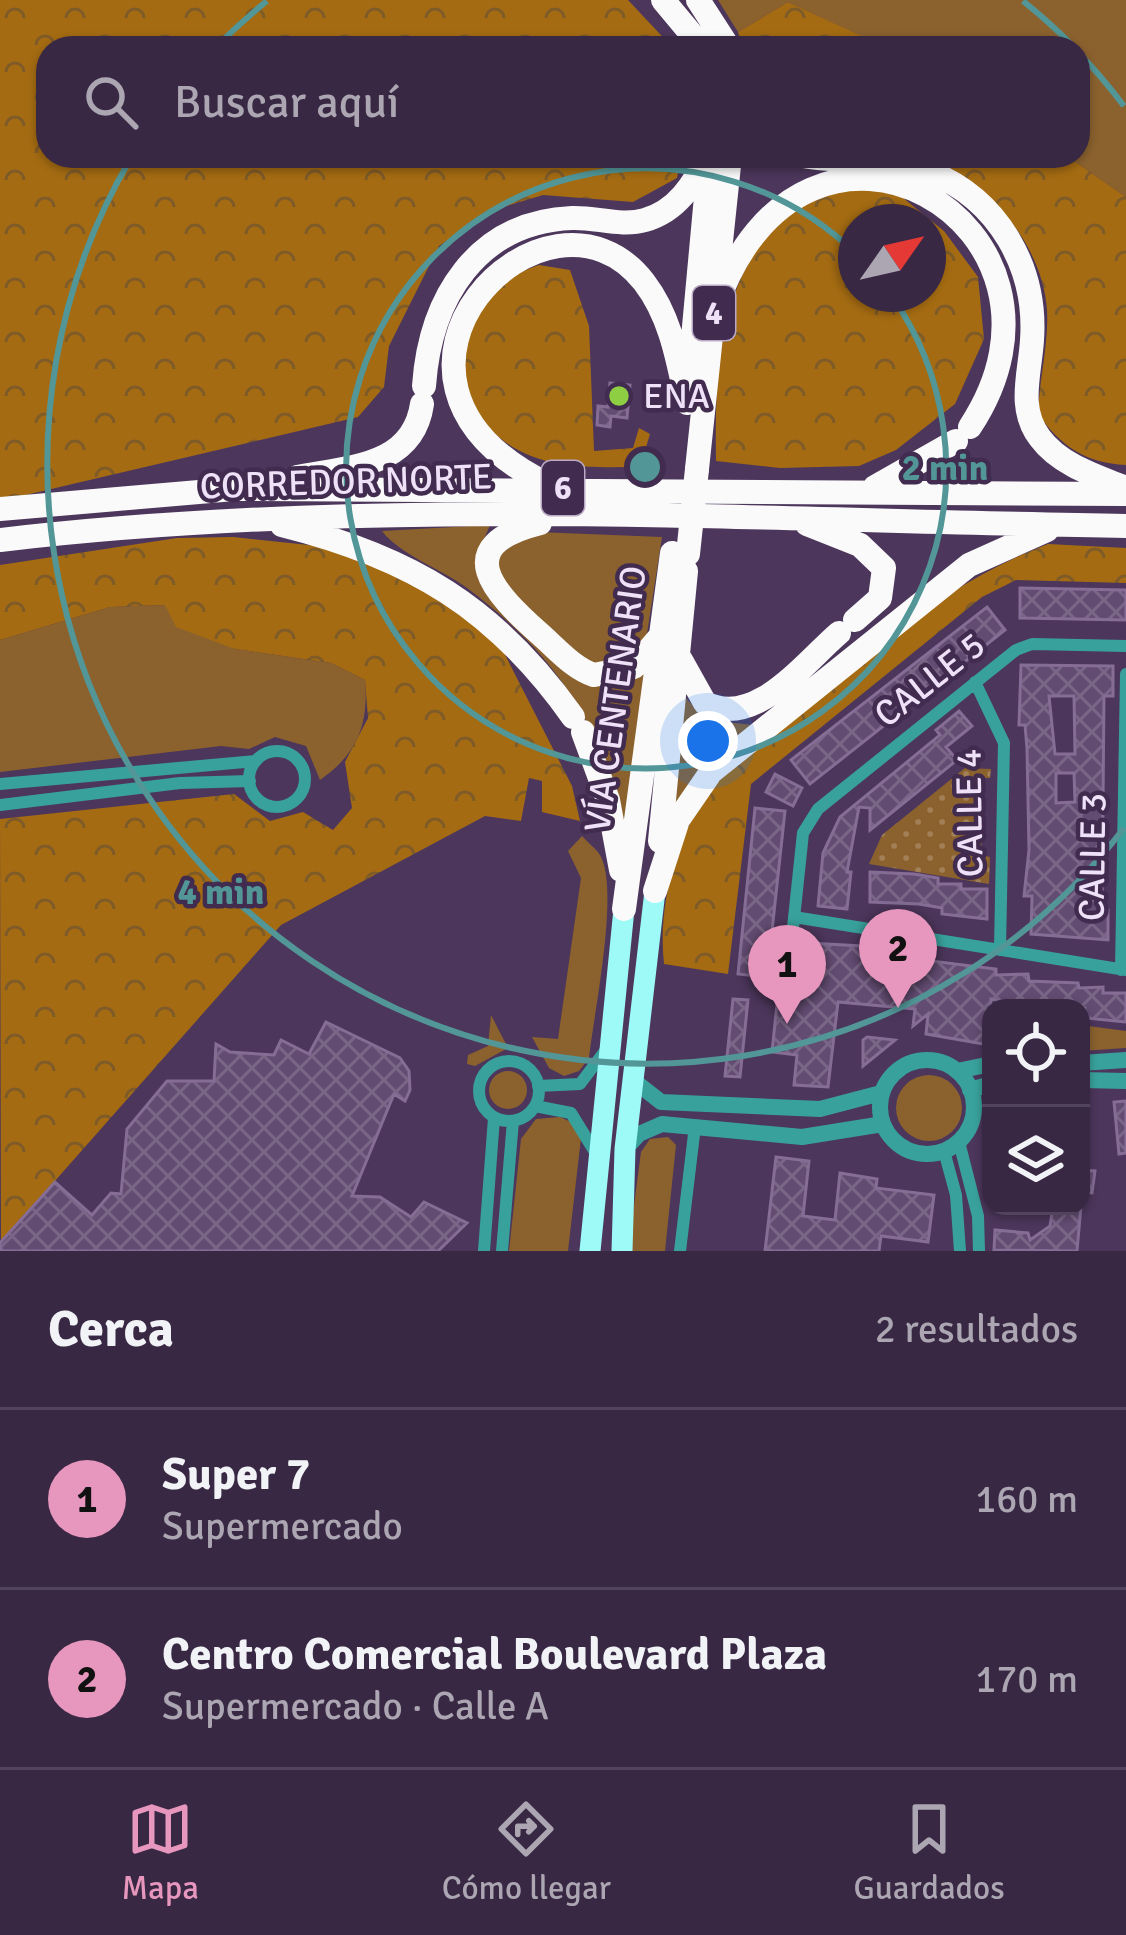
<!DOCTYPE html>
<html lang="es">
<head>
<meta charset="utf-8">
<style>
	:root { --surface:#392844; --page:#40304b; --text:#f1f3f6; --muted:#aba6b2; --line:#53445d; --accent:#e797bd }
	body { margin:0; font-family:Signika,sans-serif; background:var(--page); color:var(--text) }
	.controls { position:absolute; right:36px; bottom:36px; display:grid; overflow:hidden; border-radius:24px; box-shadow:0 3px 9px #0004 }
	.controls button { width:108px; height:108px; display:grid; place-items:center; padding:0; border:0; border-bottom:3px solid var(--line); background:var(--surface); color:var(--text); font:60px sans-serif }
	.compass { position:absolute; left:838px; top:204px; width:108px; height:108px; border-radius:50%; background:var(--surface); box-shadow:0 3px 9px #0004; rotate:56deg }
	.you { position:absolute; left:708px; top:741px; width:42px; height:42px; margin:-30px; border:9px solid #fff; border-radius:50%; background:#1a73e8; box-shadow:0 0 0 18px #1a73e833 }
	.badge { display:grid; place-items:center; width:78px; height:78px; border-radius:50%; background:var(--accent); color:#111; font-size:39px; font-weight:700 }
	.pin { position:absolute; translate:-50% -99px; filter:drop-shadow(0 3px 6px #0008) }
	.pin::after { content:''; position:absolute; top:63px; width:42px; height:36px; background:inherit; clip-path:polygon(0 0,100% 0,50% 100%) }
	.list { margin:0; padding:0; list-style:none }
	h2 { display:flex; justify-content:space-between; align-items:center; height:156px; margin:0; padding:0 48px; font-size:51px }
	h2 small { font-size:39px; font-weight:400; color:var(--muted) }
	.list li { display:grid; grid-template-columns:78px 1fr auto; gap:36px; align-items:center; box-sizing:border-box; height:180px; padding:0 48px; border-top:3px solid var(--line) }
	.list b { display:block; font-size:45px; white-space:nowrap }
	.list p { margin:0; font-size:39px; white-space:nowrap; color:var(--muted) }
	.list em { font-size:39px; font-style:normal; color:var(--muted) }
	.icon { flex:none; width:66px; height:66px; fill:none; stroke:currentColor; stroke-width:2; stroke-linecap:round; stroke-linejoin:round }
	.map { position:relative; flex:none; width:1126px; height:1251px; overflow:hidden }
	.search { position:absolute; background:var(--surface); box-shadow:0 3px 9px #0004; left:36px; right:36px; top:36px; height:132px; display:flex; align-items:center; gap:30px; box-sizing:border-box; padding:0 42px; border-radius:36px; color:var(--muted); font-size:45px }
	.sheet { height:516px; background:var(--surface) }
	nav { display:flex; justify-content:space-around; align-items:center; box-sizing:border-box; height:168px; border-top:3px solid var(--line); background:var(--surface); font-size:33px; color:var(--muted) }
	nav a { display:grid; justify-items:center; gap:6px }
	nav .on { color:var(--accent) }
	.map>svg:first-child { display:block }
	.green { fill:#8b622e }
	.forest { fill:url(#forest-crowns); fill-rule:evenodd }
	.park { fill:url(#park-dots) }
	.building { fill:url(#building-cross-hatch); stroke:#856d95; stroke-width:3; fill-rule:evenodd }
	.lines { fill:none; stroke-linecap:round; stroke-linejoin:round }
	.minor { stroke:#39a19c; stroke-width:12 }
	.tertiary { stroke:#39a19c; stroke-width:16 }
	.trunk { stroke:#9efaf6; stroke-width:21 }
	.motorway { stroke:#fafafa; stroke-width:24 }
	.motorway-bridge { stroke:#fafafa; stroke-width:24 }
	.ring { fill:none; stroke:#529697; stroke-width:6 }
	.poi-dot { fill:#8ece43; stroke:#412b4f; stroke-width:4.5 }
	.labels { text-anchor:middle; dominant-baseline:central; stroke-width:9; stroke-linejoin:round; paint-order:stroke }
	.shield { fill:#412b4f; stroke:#baaac5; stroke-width:3 }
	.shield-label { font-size:33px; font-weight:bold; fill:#eee1f8 }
	.poi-label { font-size:36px; fill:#eee1f8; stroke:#412b4f; text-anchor:start }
	.street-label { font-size:36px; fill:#eee1f8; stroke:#412b4f }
	.centre { fill:#529697; stroke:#412b4f; stroke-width:6 }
	.ring-label { font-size:36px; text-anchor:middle; font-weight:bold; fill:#529697; stroke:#412b4f; stroke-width:9; stroke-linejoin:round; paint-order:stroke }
</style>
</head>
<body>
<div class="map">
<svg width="1126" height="1251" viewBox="0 0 1126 1251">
	<defs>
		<pattern id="forest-crowns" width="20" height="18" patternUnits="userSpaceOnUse" patternTransform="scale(3)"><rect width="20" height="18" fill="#a46b12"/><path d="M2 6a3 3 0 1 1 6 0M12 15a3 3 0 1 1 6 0" fill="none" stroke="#7f5b28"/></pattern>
		<pattern id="park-dots" width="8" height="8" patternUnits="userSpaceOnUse" patternTransform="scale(3)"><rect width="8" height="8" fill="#8b622e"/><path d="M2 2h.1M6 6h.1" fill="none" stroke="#a18057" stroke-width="1.8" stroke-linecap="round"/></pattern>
		<pattern id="building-cross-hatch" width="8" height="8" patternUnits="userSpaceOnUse" patternTransform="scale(3)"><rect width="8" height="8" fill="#634c72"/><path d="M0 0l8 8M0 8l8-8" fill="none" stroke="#7a6687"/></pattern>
	</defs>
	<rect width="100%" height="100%" fill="#4c365b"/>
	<path class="green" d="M718 0H1126V197L1067 156H1078V48H887L788 2 738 32Z
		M490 525C483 542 473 561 479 580 489 615 575 663 605 684L632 679 648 664 628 851C607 734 563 660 467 588 442 569 400 555 382 531Z
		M537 532 662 537 646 640 634 660 591 666 497 584 498 553Z
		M166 605 235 649 331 663 365 680C369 725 357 754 320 780L306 746 275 737 249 749 221 746 0 772V640L110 607Z
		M681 693 707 720 753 725 695 776 672 809Z
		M582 836C587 842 598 850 601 857 619 893 594 1013 589 1058L579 1071 564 1076 549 1068 532 1037 558 1039 581 878 568 851Z
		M491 1015 508 1048 475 1066 467 1064 468 1055 488 1046Z
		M1081 1025 1126 1031V1048L1081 1051Z
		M489 1090a19 19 0 1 1 38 0a19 19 0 1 1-38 0Z
		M896 1108a33 33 0 1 1 66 0a33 33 0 1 1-66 0Z
		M560 1117 571 1122 581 1138 568 1251H509L521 1139 536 1119Z
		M668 1137 676 1145 665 1251H628L641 1152 650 1139Z"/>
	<path class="forest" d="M0 0H628L673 48H48V156H681L677 178 633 202 543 195 493 210 439 246 389 346 384 387 358 417 0 501Z
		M788 2 877 43 887 48H743L738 32Z
		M913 156H1067L1126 197V465C1085 463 1061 446 1038 414 1039 381 1049 343 1047 310 1042 239 980 172 913 156Z
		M856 185 902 197 944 231 978 277 984 339 955 404 896 450 859 466 780 468 716 461C714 345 723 218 856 185ZM856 222H928V294H856Z
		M539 265 570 270 589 326 594 451 633 448 639 428 650 434 640 467C601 467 556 470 520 451 434 407 452 292 539 265Z
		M233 537 318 546 400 573 499 643 572 786 580 821 542 812V781L529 778 521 821 485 816 281 925 1 1242 0 819 234 794 270 821 303 812 333 830 352 808 345 762 368 718 365 680 331 663 235 649 176 627 165 605 110 607 0 640V565L177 538Z
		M1048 544 1126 548V583L1016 580 982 597 751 784 728 974 664 964C657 901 679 828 717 779 820 696 922 591 1048 544Z"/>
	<path class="park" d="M965 768 991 769 990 778H983L981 855 990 857 989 884 869 864 882 835Z"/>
	<path class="building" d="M610 383 630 385 627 418 611 416 610 427 597 425 598 406 608 407Z
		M1020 588 1126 590V620L1020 618Z
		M987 607 1005 630 810 784 791 760Z
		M1021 665 1113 666V696H1104L1102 910H1108V940L1031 934 1032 896H1024L1029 850 1027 749 1025 725H1019ZM1049 696H1074L1075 754H1055ZM1056 773H1074L1075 802 1056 803Z
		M959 711 972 726 946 747 957 760 870 830V808L859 807 847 872H851L847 909 818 906 823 853 840 817 940 735 936 730Z
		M775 774 802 788 793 806 766 792Z
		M755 808 785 811 767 977 738 974Z
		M870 872 914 874 938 878V884H961V889H987V919L942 914V908L919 904 870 902Z
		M808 943 899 948V953H923V960L996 969V975L1028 974 1029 981 1078 983 1079 988 1103 987V993H1126V1022L1085 1018V1008H1036L991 999 989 1045 926 1034 928 1014 913 1026 915 1009 838 1002 828 1087 794 1085 797 1055 772 1052 778 994 804 997Z
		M733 999 748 1000 740 1077 725 1076Z
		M326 1022 400 1058 409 1071 410 1090 405 1101 394 1094 352 1196 380 1197 411 1217 424 1202 467 1223 438 1251H0V1243L55 1182 92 1215 111 1193 121 1194 127 1129 167 1081H214L216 1044 230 1052 274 1055 281 1040 309 1054Z
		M867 1037 895 1040 863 1066V1040Z
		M1126 1101V1153L1119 1154 1114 1102Z
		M776 1157 809 1161 803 1216 835 1220 840 1173 877 1179 876 1188 934 1195 928 1242 881 1236 879 1251H765Z
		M1081 1170 1095 1171 1092 1193 1081 1192Z
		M1053 1206H1081L1077 1251 994 1250 995 1230 1028 1233 1030 1240 1050 1226Z"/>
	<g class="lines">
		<path class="minor" d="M975 682 1004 743 1000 950
			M249 779a28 28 0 1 1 56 0a28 28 0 1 1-56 0Z
			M0 784 256 761
			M0 805 180 783 250 781
			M794 917 1126 970
			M1121 970 1126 674
			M788 975 803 833 818 809 1016 650 1032 644 1126 646
			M479 1091a30 30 0 1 1 60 0a30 30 0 1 1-60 0Z
			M538 1086 580 1084 605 1051
			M535 1106 571 1113 595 1152
			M959 1142 978 1216 979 1251
			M944 1151 956 1195 960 1251
			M484 1251 494 1118
			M502 1251 513 1121
			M680 1251 695 1126"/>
		<path class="tertiary" d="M880 1107a47 47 0 1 1 94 0a47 47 0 1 1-94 0Z
			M1081 1063 1126 1060
			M957 1071 991 1064
			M633 1080 661 1102 820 1109 881 1093
			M1081 1080 1126 1081
			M970 1090 991 1084
			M625 1149 639 1134 662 1124 802 1137 883 1124"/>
		<path class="trunk" d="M590 1251 624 909
			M622 1251 625 1149 655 891"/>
		<path class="motorway" d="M663 0 703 48
			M698 0 729 48
			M803 156C846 164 889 155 930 172 999 200 1037 268 1032 340 1030 374 1017 408 1040 438 1060 465 1096 476 1126 488
			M715 309C804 49 1103 226 970 427
			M689 381 709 164
			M424 386C430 299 476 222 572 218 596 217 621 227 645 220 677 211 694 184 707 156
			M697 469 730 156
			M297 477C349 467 413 467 422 404
			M547 484C329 377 548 158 644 282 671 317 678 361 687 403
			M875 487 956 441
			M0 509 234 489 1126 494
			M540 523C448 546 494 593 540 634 557 649 573 668 594 675L634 667 658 639
			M807 524 860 545 884 568 880 598 855 620
			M282 525C411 557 496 608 573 717
			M0 540C374 496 750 520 1126 526
			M681 660 705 703C755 729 804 663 839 633
			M583 732 608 800 621 870
			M660 841 686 571
			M655 891 678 820 711 772 969 565 1047 530
			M624 909 672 553"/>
		<path class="motorway-bridge" d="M688 554 697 469"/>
	</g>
	<g class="ring">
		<path d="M891 295A300 300 0 1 1 855 253"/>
		<path d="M1124 828A600 600 0 0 1 131 158M217 46A600 600 0 0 1 267 1M1023 1A600 600 0 0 1 1073 46M1080 54A600 600 0 0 1 1124 106"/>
	</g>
	<circle class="poi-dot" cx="619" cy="396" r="12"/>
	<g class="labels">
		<g class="shield">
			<rect x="693" y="286" width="42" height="54" rx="9"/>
			<rect x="542" y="461" width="42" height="54" rx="9"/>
		</g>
		<g class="shield-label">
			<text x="714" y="313">4</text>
			<text x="563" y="488">6</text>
		</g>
		<g class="poi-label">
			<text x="643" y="396">ENA</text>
		</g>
		<g class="street-label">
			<text transform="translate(346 482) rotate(-2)">CORREDOR NORTE</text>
			<text transform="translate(930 680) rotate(-38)">CALLE 5</text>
			<text transform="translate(616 699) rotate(-82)">VÍA CENTENARIO</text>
			<text transform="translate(970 813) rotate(-91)">CALLE 4</text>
			<text transform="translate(1093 857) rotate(-89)">CALLE 3</text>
		</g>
	</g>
	<circle cx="645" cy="467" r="18" class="centre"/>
	<g class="ring-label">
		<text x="945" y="480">2 min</text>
		<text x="221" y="904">4 min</text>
	</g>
</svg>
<div class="controls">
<button><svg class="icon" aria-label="locate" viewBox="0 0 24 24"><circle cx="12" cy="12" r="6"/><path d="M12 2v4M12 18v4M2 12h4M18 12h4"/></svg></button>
<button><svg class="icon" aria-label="layers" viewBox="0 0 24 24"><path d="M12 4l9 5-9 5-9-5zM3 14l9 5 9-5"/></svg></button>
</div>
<svg class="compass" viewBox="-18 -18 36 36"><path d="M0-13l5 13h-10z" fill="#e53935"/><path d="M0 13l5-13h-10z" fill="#aba6b2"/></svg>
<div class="you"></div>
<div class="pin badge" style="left:787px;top:1024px">1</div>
<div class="pin badge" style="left:898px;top:1008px">2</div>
<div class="search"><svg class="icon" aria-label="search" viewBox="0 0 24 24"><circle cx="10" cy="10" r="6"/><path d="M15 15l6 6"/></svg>Buscar aquí</div>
</div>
<section class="sheet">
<h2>Cerca<small>2 resultados</small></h2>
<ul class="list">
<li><span class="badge">1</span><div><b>Super 7</b><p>Supermercado</p></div><em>160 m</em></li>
<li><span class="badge">2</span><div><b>Centro Comercial Boulevard Plaza</b><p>Supermercado · Calle A</p></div><em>170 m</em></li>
</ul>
</section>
<nav>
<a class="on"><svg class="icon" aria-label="map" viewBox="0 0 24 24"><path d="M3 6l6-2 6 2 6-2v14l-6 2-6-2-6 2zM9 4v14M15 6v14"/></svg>Mapa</a>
<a><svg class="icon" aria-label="directions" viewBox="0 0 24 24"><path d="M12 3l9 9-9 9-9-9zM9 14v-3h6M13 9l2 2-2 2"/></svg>Cómo llegar</a>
<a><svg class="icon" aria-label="saved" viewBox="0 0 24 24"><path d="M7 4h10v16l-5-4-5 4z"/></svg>Guardados</a>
</nav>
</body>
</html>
